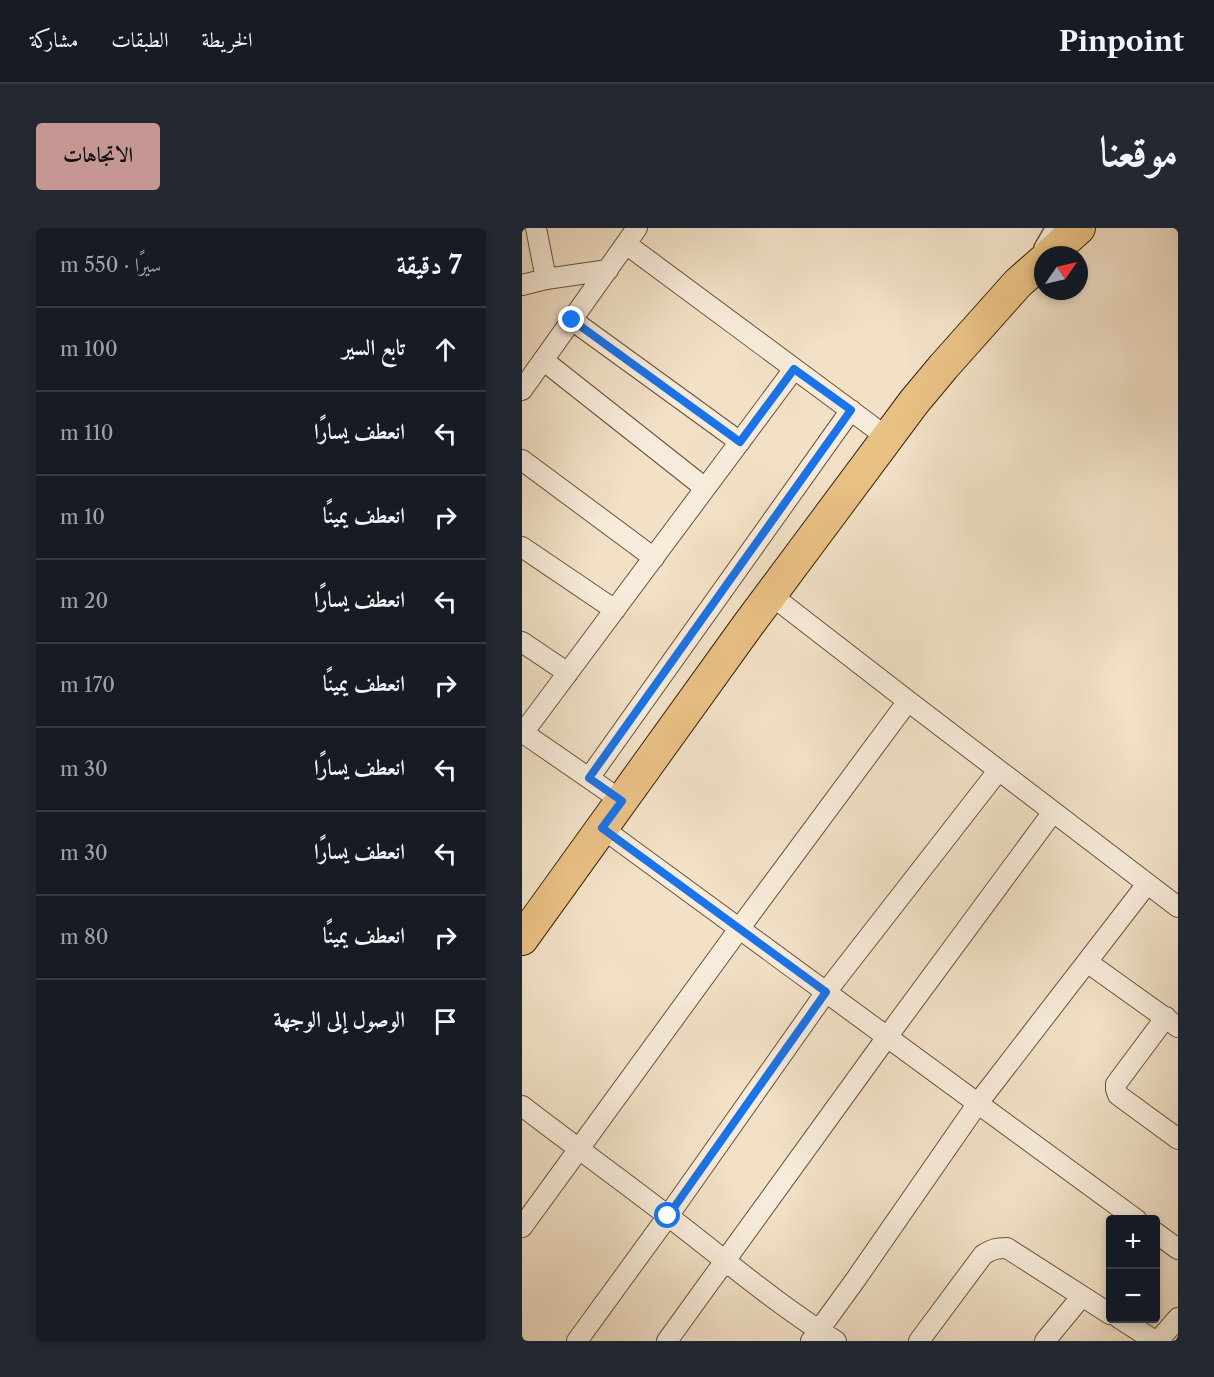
<!DOCTYPE html>
<html lang="ar">
<head>
<meta charset="utf-8">
<style>
	:root { --surface:#171b24; --page:#242831; --text:#f1f3f6; --muted:#9ea1a6; --line:#363941; --accent:#c59692 }
	body { margin:0; font-family:"Libre Caslon Text",Amiri,serif; background:var(--page); color:var(--text); direction:rtl }
	.controls { position:absolute; right:18px; bottom:18px; display:grid; overflow:hidden; border-radius:6px; box-shadow:0 3px 9px #0003 }
	.controls button { width:54px; height:54px; display:grid; place-items:center; padding:0; border:0; border-bottom:2px solid var(--line); background:var(--surface); color:var(--text); font:30px sans-serif }
	.compass { position:absolute; left:512px; top:18px; width:54px; height:54px; border-radius:50%; background:var(--surface); box-shadow:0 3px 9px #0003; rotate:56deg }
	.stop { position:absolute; width:18px; height:18px; margin:-14px; border:4px solid #1a73e8; border-radius:50%; background:#fff }
	.stop.end { background:#1a73e8; border-color:#fff; box-shadow:0 2px 6px #0008 }
	.list { margin:0; padding:0; list-style:none }
	h2 { display:flex; justify-content:space-between; align-items:center; height:78px; margin:0; padding:0 24px; font-size:26px }
	h2 small { font-size:20px; font-weight:400; color:var(--muted) }
	.list li { display:grid; grid-template-columns:39px 1fr auto; gap:18px; align-items:center; box-sizing:border-box; height:84px; padding:0 24px; border-top:2px solid var(--line) }
	.list b { display:block; font-size:22px; white-space:nowrap }
	.list em { font-size:20px; font-style:normal; color:var(--muted) }
	.icon { flex:none; width:33px; height:33px; fill:none; stroke:currentColor; stroke-width:2; stroke-linecap:round; stroke-linejoin:round }
	.map { position:relative; flex:none; width:656px; height:1113px; overflow:hidden; direction:ltr; border-radius:6px }
	header { display:flex; align-items:center; gap:36px; box-sizing:border-box; height:84px; padding:0 30px; background:var(--surface); border-bottom:2px solid var(--line) }
	header strong { font-size:28px }
	nav { display:flex; gap:33px; margin-inline-start:auto; font-size:21px }
	.intro { display:flex; align-items:center; justify-content:space-between; box-sizing:border-box; height:144px; padding:0 36px }
	h1 { margin:0; font-size:42px }
	.button { padding:15px 27px; border-radius:6px; background:var(--accent); color:#111; font-size:21px; font-weight:700 }
	main { display:flex; gap:36px; padding:0 36px }
	aside { flex:1; background:var(--surface); border-radius:6px; box-shadow:0 3px 9px #0003 }
	.map>svg:first-child { display:block }
	.lines { fill:none; stroke-linecap:round; stroke-linejoin:round }
	.lane-casing { stroke:#6a5239; stroke-width:12 }
	.street-casing { stroke:#6a5239; stroke-width:22 }
	.primary-casing { stroke:#3c230a; stroke-width:34 }
	.lane { stroke:#f7ecdb; stroke-width:9 }
	.street { stroke:#f7ecdb; stroke-width:20 }
	.primary { stroke:#e9c084; stroke-width:32 }
	.route { stroke:#1a73e8; stroke-width:8 }
</style>
</head>
<body>
<header>
<strong>Pinpoint</strong>
<nav><a>الخريطة</a><a>الطبقات</a><a>مشاركة</a></nav>
</header>
<div class="intro"><h1>موقعنا</h1><a class="button">الاتجاهات</a></div>
<main>
<div class="map">
<svg width="656" height="1113" viewBox="0 0 656 1113">
	<rect width="100%" height="100%" fill="#f2e1c7"/>
	<filter id="stains"><feTurbulence type="fractalNoise" baseFrequency=".00333" numOctaves="4"/><feColorMatrix values="0 0 0 0 .2 0 0 0 0 .09 0 0 0 0 .02 0 0 0 .5 -.17"/></filter>
	<radialGradient id="worn" r=".72"><stop offset=".6" stop-color="#630" stop-opacity="0"/><stop offset="1" stop-color="#630" stop-opacity=".3"/></radialGradient>
	<g class="lines">
		<defs>
			<path id="lane" d="M517 19 528 0"/>
			<path id="street" d="M14 0 24 51
				M104 16 366 210
				M0 57 24 51 86 42
				M50 92 218 214
				M21 132 183 260
				M0 162 115 0
				M0 232 132 330
				M0 319 93 382
				M249 367 386 473 656 679
				M0 414 46 445
				M0 504 100 573
				M1 505 272 141
				M67 550 329 182
				M80 600 615 992
				M565 734 656 799
				M644 789 594 856V861L596 867 656 911
				M0 878C48 915 98 951 146 988 201 1030 254 1076 314 1113
				M0 999 217 701 386 473
				M634 1005 656 1021
				M597 1090 633 1113
				M55 1113 146 988 304 764 476 543
				M145 1113 365 809 531 584
				M289 1113 334 1051 456 875 625 656
				M397 1113 461 1027C470 1021 475 1020 485 1020L588 1086
				M523 1113 560 1068
				M636 1113 656 1090"/>
			<path id="primary" d="M527 27 557 0
				M0 711 226 397 392 174 422 138 496 55 521 33"/>
		</defs>
		<use href="#lane" class="lane-casing"/>
		<use href="#street" class="street-casing"/>
		<use href="#primary" class="primary-casing"/>
		<use href="#lane" class="lane"/>
		<use href="#street" class="street"/>
		<use href="#primary" class="primary"/>
	</g>
	<g class="lines">
		<path class="route" d="M50 92 218 214 272 141 329 182 67 550 100 573 80 600 304 764 146 988"/>
	</g>
	<rect width="100%" height="100%" filter="url(#stains)"/>
	<rect width="100%" height="100%" fill="url(#worn)"/>
</svg>
<div class="controls">
<button>+</button>
<button>−</button>
</div>
<svg class="compass" viewBox="-18 -18 36 36"><path d="M0-13l5 13h-10z" fill="#e53935"/><path d="M0 13l5-13h-10z" fill="#9ea1a6"/></svg>
<div class="stop" style="left:146px;top:988px"></div>
<div class="stop end" style="left:50px;top:92px"></div>
</div>
<aside>
<h2>7 دقيقة<small>سيرًا · 550 m</small></h2>
<ul class="list">
<li><svg class="icon" aria-label="ahead" viewBox="0 0 24 24"><path d="M12 20V5M6 11l6-6 6 6"/></svg><div><b>تابع السير</b></div><em>100 m</em></li>
<li><svg class="icon" aria-label="left" viewBox="0 0 24 24"><path d="M17 20v-9H6M10 6l-5 5 5 5"/></svg><div><b>انعطف يسارًا</b></div><em>110 m</em></li>
<li><svg class="icon" aria-label="right" viewBox="0 0 24 24"><path d="M7 20v-9h11M14 6l5 5-5 5"/></svg><div><b>انعطف يمينًا</b></div><em>10 m</em></li>
<li><svg class="icon" aria-label="left" viewBox="0 0 24 24"><path d="M17 20v-9H6M10 6l-5 5 5 5"/></svg><div><b>انعطف يسارًا</b></div><em>20 m</em></li>
<li><svg class="icon" aria-label="right" viewBox="0 0 24 24"><path d="M7 20v-9h11M14 6l5 5-5 5"/></svg><div><b>انعطف يمينًا</b></div><em>170 m</em></li>
<li><svg class="icon" aria-label="left" viewBox="0 0 24 24"><path d="M17 20v-9H6M10 6l-5 5 5 5"/></svg><div><b>انعطف يسارًا</b></div><em>30 m</em></li>
<li><svg class="icon" aria-label="left" viewBox="0 0 24 24"><path d="M17 20v-9H6M10 6l-5 5 5 5"/></svg><div><b>انعطف يسارًا</b></div><em>30 m</em></li>
<li><svg class="icon" aria-label="right" viewBox="0 0 24 24"><path d="M7 20v-9h11M14 6l5 5-5 5"/></svg><div><b>انعطف يمينًا</b></div><em>80 m</em></li>
<li><svg class="icon" aria-label="arrive" viewBox="0 0 24 24"><path d="M6 21V4h12l-3 4 3 4H6"/></svg><div><b>الوصول إلى الوجهة</b></div></li>
</ul>
</aside>
</main>
</body>
</html>
